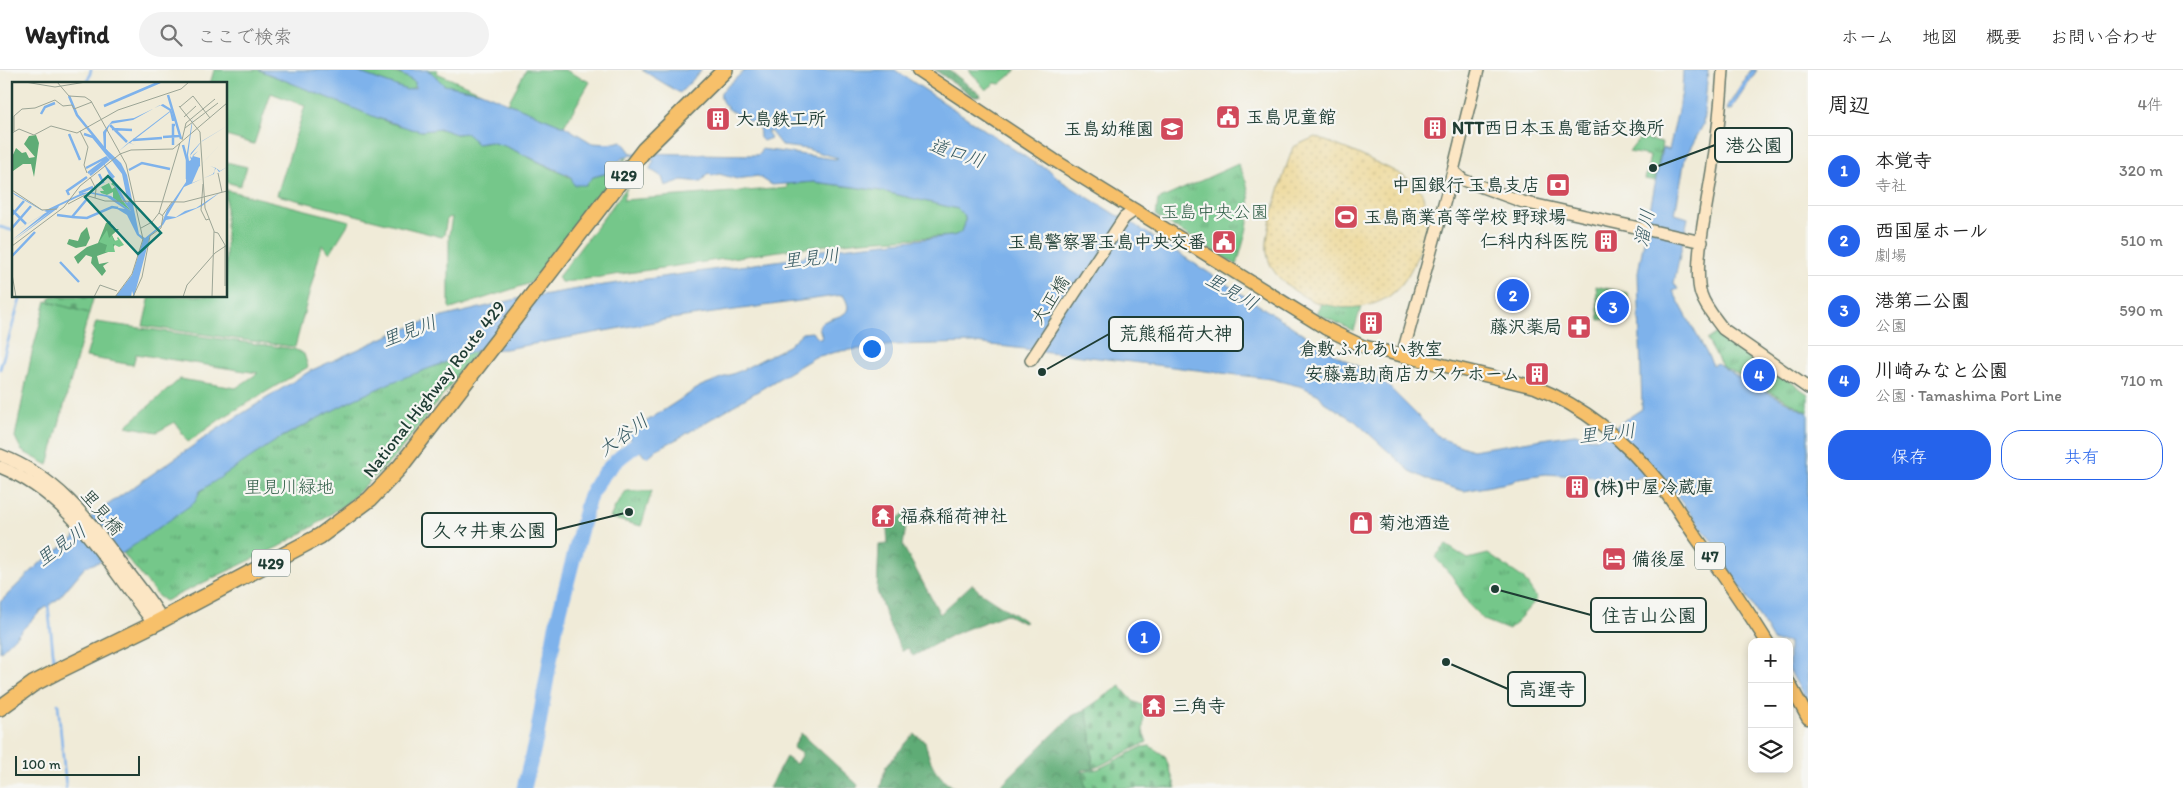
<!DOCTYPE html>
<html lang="ja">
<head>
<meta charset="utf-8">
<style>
	:root { --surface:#fff; --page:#f2f2f2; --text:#222; --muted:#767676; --line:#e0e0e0; --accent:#2563eb }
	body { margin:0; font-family:Itim,"Klee One",sans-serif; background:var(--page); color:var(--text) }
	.controls { position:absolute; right:15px; bottom:15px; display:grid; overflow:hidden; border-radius:10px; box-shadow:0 2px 8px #0003 }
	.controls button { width:45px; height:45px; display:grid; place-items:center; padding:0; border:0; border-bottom:1px solid var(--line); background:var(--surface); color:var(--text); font:25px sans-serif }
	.scale { position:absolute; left:15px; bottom:12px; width:125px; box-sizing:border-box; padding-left:5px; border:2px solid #1f3d34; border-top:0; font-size:14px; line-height:18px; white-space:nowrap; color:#1f3d34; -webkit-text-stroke:4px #f6f6f2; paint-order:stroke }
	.you { position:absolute; left:871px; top:278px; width:18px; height:18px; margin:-12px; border:4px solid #fff; border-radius:50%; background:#1a73e8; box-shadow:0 0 0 8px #1a73e833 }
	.badge { display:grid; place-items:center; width:32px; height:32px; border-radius:50%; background:var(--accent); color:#fff; font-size:16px; font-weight:700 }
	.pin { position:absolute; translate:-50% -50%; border:2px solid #fff; box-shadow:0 1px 5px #0006 }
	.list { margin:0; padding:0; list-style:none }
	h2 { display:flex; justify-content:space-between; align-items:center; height:65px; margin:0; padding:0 20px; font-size:21px }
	h2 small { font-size:16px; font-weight:400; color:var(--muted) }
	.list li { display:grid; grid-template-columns:32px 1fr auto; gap:15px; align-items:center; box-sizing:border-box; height:70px; padding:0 20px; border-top:1px solid var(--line) }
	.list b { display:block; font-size:19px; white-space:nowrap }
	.list p { margin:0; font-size:16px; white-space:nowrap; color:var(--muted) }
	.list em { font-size:16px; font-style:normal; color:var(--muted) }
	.actions { display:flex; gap:10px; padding:15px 20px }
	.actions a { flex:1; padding:11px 0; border:1px solid var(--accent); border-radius:20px; text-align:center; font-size:18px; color:var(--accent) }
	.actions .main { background:var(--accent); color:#fff }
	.icon { flex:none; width:28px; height:28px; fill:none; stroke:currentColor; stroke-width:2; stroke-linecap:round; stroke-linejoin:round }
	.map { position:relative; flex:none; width:1808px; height:718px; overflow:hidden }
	header { display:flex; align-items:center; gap:30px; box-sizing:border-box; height:70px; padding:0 25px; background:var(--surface); border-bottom:1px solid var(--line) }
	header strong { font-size:24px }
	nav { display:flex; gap:28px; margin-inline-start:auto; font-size:18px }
	.search { width:350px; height:45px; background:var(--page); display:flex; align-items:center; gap:12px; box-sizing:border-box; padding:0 18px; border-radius:28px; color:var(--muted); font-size:19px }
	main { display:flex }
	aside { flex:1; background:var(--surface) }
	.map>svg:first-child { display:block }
	.grass { fill:#74c78a; stroke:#4a825f }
	.forest { fill:url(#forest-crowns); stroke:#3f7455 }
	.sand { fill:url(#sand-dots); stroke:#868c69 }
	.cemetery { fill:url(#cemetery-stones); stroke:#4a825f }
	.park { fill:url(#park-tufts); stroke:#4a825f }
	.water { fill:#7eb2eb; stroke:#4e7890 }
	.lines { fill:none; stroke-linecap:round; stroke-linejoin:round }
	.stream { stroke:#7eb2eb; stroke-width:2.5 }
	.river { stroke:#7eb2eb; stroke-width:15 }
	.secondary-casing { stroke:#687a6d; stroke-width:14 }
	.primary-casing { stroke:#687a6d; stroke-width:15 }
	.highway-casing { stroke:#687a6d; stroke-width:18 }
	.secondary { stroke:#fce6c4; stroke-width:11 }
	.primary { stroke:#f7c06b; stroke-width:12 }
	.highway { stroke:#f7c06b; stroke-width:15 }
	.labels { text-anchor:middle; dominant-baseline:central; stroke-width:4.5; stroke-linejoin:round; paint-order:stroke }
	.shield { fill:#f6f6f2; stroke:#60746d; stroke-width:1 }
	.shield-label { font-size:16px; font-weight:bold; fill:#1f3d34 }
	.poi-label { font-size:18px; font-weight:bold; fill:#1f3d34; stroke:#f6f6f2; text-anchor:start }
	.park-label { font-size:18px; fill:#34604a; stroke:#f6f6f2 }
	.street-label { font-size:18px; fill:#1f3d34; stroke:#f6f6f2 }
	.water-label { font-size:19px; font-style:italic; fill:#375a62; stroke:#f6f6f2 }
	.inset-river { fill:none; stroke:#7eb2eb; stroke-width:2.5 }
	.inset-road { fill:none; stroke:#9ca596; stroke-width:1 }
	.view { fill:#0f766e; fill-opacity:0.15; stroke:#0f766e; stroke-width:2.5 }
	.inset-edge { fill:none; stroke:#1f3d34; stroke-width:2.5 }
	.leader { fill:none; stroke:#1f3d34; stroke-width:2 }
	.callout-dot { fill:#1f3d34; stroke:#f6f6f2; stroke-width:2 }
	.callout { fill:#f6f6f2; stroke:#1f3d34; stroke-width:2 }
	.callout-label { font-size:19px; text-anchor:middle; font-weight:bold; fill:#1f3d34 }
</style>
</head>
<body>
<header>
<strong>Wayfind</strong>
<div class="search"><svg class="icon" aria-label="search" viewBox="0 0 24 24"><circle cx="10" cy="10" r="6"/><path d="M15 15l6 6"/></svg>ここで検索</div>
<nav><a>ホーム</a><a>地図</a><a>概要</a><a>お問い合わせ</a></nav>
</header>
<main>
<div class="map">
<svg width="1808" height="718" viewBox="0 0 1808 718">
	<defs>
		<pattern id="forest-crowns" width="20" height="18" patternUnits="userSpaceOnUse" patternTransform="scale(1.25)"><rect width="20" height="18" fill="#5fac76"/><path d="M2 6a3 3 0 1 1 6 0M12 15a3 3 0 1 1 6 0" fill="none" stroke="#4e8d62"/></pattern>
		<pattern id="sand-dots" width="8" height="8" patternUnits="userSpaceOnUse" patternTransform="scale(1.25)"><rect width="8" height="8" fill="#eeda9e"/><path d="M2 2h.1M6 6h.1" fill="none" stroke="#ccbc89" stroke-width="1.8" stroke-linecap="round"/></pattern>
		<pattern id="cemetery-stones" width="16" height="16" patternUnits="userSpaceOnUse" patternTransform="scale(1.25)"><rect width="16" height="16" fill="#74c78a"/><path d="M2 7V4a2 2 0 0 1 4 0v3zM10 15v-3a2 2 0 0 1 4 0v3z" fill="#5fa372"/></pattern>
		<pattern id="park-tufts" width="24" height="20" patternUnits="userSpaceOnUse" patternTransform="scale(1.25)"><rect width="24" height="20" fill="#74c78a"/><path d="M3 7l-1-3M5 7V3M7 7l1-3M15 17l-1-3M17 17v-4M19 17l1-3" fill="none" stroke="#5fa372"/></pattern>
	</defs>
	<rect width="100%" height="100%" fill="#f6f6f2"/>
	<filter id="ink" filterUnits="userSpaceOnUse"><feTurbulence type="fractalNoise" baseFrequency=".02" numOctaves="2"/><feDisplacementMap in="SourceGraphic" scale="10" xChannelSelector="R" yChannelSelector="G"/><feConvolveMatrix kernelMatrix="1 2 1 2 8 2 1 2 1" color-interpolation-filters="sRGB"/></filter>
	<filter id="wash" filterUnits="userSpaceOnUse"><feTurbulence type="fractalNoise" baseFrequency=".0096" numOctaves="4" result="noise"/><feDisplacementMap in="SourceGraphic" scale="20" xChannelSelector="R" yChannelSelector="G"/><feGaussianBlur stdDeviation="1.12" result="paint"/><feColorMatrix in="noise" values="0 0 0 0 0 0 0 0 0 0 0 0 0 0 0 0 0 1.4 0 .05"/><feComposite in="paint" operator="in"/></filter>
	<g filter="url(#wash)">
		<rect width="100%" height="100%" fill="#f0ebd8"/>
		<path class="grass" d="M214 0H259L390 53 422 61 441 59 456 64 467 63 480 74 490 72 505 76 586 115 593 107 608 103 629 85 535 208 528 214 451 239 449 237V165L452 147 447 148 444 165 442 167 277 125 305 36 271 23 254 74 226 66V14H210Z
			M352 0C372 0 403 0 416 14L411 20H407Z
			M426 0H438L437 3 481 22 444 15 431 2Z
			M526 0H565L590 12 564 56 508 33Z
			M969 0H1017L1000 14 995 13 986 20Z
			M226 92 247 97 240 116 226 112Z
			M814 112 881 121 958 139 965 147C966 157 962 164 952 166L861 171 800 178 566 212H561L558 207 627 117 623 130 787 118V114Z
			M226 120 350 151 330 183 322 175 295 277 143 256 150 226H226Z
			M46 231 89 243 48 395 22 381 15 367 32 283Z
			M96 252 294 279 304 284 308 297 222 348 188 372 175 352 157 362 126 356 180 309 236 318 258 303 136 284 133 295 86 287Z"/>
		<path class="forest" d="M935 0H949L981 25 974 27Z
			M905 443 907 449 903 476 940 544 972 514 980 522 1026 552 1023 553 1006 544 954 564 913 586 908 578 902 581 890 557 877 521 879 475 888 474 887 460 895 455 894 451Z
			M1086 639 1091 664 1093 699 1082 700 1086 718H998L1072 646Z
			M801 663 858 715 857 718H769L786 687 796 694 802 684 793 678Z
			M914 664 925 671C930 694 935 705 955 718H880L886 696Z"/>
		<path class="sand" d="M1315 67C1340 76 1364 86 1388 98 1398 103 1409 108 1417 116 1424 123 1424 131 1426 140 1428 159 1424 174 1415 191 1409 205 1401 218 1388 227 1361 244 1321 240 1295 221 1282 211 1270 202 1267 183 1264 161 1285 101 1293 77Z"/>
		<path class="cemetery" d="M51 226H94L89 243 49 232Z
			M1120 616 1133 631 1144 636 1143 661 1147 672 1093 699 1091 664 1086 639Z
			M1150 676 1165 686 1176 718H1086L1082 702 1098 699 1142 677Z"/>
		<path class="park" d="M1640 68 1662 73 1655 111 1645 109 1650 86 1629 82Z
			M1238 94C1259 130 1247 158 1237 195L1156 146 1158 130Z
			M1596 216 1628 223 1630 246 1599 250Z
			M1321 234 1344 238 1361 237 1354 261 1316 243Z
			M1719 262 1808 324V342L1722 296 1707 270Z
			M478 280 394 388 348 432 314 456 280 476 165 531 158 526 123 483 194 432C197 406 361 325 391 312 420 301 449 290 478 280Z
			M626 421H652L641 456 610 448 615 437Z
			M1446 475 1468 489 1488 484 1523 508 1537 529 1509 560 1484 550 1470 536 1452 506 1435 487Z"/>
		<path class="water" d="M259 0H352L407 20 415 18V12L393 0H426L431 2 444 15 481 22 564 56 592 73 609 74 622 71 631 83 756 85 760 84 761 79 835 89 838 88 807 79 782 76 770 61H767L771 68 763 71 760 68 759 56C747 49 717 39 721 22L745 0H895L1033 92 1048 99 1063 112 1116 145 1124 148 1339 287 1365 300 1386 314 1440 368 1472 380 1575 364 1596 369 1642 339 1638 202 1662 78 1669 80 1682 22 1683 0H1708L1703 55 1685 88 1675 144 1688 148 1674 213 1678 219 1673 221 1713 295 1717 293 1736 306 1808 343V634L1789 599V572H1774L1748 528 1725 495 1726 492C1706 460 1680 432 1658 401L1627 412 1593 407 1545 404 1519 408 1512 412 1464 421 1433 412 1410 401 1355 351 1324 332 1319 325 1303 317 1271 309 975 273 894 275 841 281 815 287 679 368 657 379 648 387 644 386 627 364 701 316 740 301 788 276 802 263 812 262 819 269 822 268 819 256C827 244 860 251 843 225L670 249 506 279 478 280 390 313 351 331 280 368 200 421 195 432 123 483 85 497 58 529 42 540 0 582V532L39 494 73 469 93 445 216 360 310 301 392 264 430 250 517 229 590 217 804 187 812 181 952 166C962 164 966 157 965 147L958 139 881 121 854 117 814 112 772 115 758 106 737 109 719 104 712 106 708 103 701 112 682 110 665 116 662 107 650 99 654 90 629 85 621 89 608 103 593 107 585 115H574L570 106 505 76 490 72 477 74 467 63 456 64 441 59 422 61 411 59 375 47Z
			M642 0H702L680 23Z
			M1751 0H1757L1731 40H1727L1728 36Z"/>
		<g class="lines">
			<path class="stream" d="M87 14 91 0
				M0 157 14 161
				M0 299 21 226
				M48 534 54 591
				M58 634 66 718"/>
			<path class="river" d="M524 718 537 665 556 556 588 431C600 400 624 382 652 365"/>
		</g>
	</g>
	<g filter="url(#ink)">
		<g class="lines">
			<defs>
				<path id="secondary" d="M1723 0C1721 32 1718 63 1713 95 1709 125 1692 197 1701 224 1705 237 1715 248 1723 259L1808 318
					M1453 101 1463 110 1523 132 1702 172
					M1402 286 1453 101 1478 0
					M1031 290 1124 148 1135 140
					M0 385C57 407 86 446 121 493 135 511 150 529 162 549
					M0 397C71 426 103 488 148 546L152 555"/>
				<path id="primary" d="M918 0 1054 90 1325 258 1362 276 1535 317C1585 337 1627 372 1660 414 1673 431 1684 450 1696 467 1721 502 1745 536 1767 572
					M1789 613 1808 648"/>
				<path id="highway" d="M0 638 33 614 56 602 152 555 320 466 370 429 400 397 644 80 725 0"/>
			</defs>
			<use href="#secondary" class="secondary-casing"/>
			<use href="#primary" class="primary-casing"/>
			<use href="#highway" class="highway-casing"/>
			<use href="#secondary" class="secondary"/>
			<use href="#primary" class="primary"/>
			<use href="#highway" class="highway"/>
		</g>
	</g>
	<defs>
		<symbol id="civic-square" viewBox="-11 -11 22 22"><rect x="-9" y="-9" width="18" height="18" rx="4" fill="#d1495b" stroke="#f6f6f2"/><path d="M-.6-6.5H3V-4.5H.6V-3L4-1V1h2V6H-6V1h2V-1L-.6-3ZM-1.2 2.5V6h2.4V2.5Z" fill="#fff"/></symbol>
		<symbol id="building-square" viewBox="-11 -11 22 22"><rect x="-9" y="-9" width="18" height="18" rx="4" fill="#d1495b" stroke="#f6f6f2"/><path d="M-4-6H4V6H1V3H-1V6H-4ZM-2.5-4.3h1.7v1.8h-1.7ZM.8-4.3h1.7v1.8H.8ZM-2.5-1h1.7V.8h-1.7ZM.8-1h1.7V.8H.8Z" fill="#fff"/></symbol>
		<symbol id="school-square" viewBox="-11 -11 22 22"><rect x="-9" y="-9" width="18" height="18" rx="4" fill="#d1495b" stroke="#f6f6f2"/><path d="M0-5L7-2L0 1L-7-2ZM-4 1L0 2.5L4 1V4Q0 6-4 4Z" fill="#fff"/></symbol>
		<symbol id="bank-square" viewBox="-11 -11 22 22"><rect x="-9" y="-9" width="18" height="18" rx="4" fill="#d1495b" stroke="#f6f6f2"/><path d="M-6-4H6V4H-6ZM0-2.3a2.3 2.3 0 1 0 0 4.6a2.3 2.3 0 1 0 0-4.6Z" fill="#fff"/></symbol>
		<symbol id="stadium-square" viewBox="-11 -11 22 22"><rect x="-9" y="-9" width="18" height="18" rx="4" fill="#d1495b" stroke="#f6f6f2"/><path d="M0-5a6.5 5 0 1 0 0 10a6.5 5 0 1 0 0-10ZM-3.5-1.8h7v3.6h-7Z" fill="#fff"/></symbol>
		<symbol id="pharmacy-square" viewBox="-11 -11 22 22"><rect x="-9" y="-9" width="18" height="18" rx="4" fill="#d1495b" stroke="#f6f6f2"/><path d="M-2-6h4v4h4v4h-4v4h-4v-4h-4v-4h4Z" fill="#fff"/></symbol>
		<symbol id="temple-square" viewBox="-11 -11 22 22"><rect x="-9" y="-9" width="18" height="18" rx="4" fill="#d1495b" stroke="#f6f6f2"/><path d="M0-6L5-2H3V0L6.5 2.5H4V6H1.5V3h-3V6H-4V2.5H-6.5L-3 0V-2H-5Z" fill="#fff"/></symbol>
		<symbol id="shop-square" viewBox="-11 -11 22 22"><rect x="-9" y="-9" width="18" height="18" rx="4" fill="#d1495b" stroke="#f6f6f2"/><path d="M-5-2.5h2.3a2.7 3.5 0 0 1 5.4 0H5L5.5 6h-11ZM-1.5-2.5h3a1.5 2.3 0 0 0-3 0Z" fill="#fff"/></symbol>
		<symbol id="hotel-square" viewBox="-11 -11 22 22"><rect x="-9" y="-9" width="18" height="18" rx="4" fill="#d1495b" stroke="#f6f6f2"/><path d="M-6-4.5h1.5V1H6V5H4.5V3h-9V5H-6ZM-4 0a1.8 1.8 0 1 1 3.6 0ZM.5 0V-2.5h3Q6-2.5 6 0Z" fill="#fff"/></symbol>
	</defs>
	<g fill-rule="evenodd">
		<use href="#civic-square" x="1214" y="33" width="28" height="28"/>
		<use href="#building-square" x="704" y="35" width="28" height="28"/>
		<use href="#building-square" x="1421" y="44" width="28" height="28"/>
		<use href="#school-square" x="1158" y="45" width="28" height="28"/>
		<use href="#bank-square" x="1544" y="101" width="28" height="28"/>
		<use href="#stadium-square" x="1332" y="133" width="28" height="28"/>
		<use href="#building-square" x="1592" y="157" width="28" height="28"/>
		<use href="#civic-square" x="1210" y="158" width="28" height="28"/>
		<use href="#building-square" x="1357" y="239" width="28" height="28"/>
		<use href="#pharmacy-square" x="1565" y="243" width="28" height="28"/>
		<use href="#building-square" x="1523" y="290" width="28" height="28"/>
		<use href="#building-square" x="1563" y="403" width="28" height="28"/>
		<use href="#temple-square" x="869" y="432" width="28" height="28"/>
		<use href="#shop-square" x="1347" y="439" width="28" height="28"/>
		<use href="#hotel-square" x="1600" y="475" width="28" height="28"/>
		<use href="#temple-square" x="1140" y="622" width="28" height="28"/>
	</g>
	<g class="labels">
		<g class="shield">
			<rect x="605" y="91.5" width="38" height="27" rx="4"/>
			<rect x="1695" y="472.5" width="30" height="27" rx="4"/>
			<rect x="252" y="479.5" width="38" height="27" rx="4"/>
		</g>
		<g class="shield-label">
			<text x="624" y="105">429</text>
			<text x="1710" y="486">47</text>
			<text x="271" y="493">429</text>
		</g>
		<g class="poi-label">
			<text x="1246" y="47">玉島児童館</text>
			<text x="736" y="49">大島鉄工所</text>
			<text x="1452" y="58">NTT西日本玉島電話交換所</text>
			<text x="1154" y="59" text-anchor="end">玉島幼稚園</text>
			<text x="1540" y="115" text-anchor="end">中国銀行 玉島支店</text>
			<text x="1364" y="147">玉島商業高等学校 野球場</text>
			<text x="1588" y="171" text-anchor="end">仁科内科医院</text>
			<text x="1206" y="172" text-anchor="end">玉島警察署玉島中央交番</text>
			<text x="1562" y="257" text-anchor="end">藤沢薬局</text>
			<text x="1371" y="279" text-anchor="middle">倉敷ふれあい教室</text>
			<text x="1520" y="304" text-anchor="end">安藤嘉助商店カスケホーム</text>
			<text x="1594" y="417">(株)中屋冷蔵庫</text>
			<text x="900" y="446">福森稲荷神社</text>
			<text x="1378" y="453">菊池酒造</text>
			<text x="1632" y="489">備後屋</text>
			<text x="1172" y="636">三角寺</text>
		</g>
		<g class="park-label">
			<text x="1215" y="142">玉島中央公園</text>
			<text x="289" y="417">里見川緑地</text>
		</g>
		<g class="street-label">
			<text transform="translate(1050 230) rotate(-57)">大正橋</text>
			<text transform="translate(434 319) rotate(-52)">National Highway Route 429</text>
			<text transform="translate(102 442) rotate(50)">里見橋</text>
		</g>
		<g class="water-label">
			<text transform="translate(957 83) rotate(18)">道口川</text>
			<text transform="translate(1644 158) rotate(-78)">溜川</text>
			<text transform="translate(811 188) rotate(-6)">里見川</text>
			<text transform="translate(1232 221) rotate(30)">里見川</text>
			<text transform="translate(409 261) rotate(-20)">里見川</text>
			<text transform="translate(1607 363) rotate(-6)">里見川</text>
			<text transform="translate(623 365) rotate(-36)">大谷川</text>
			<text transform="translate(61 475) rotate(-36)">里見川</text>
		</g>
	</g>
	<g transform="translate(12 12)">
		<rect width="215" height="215" fill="#f0ebd8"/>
		<path d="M102 99 110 118 119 129 101 116V110L95 113 89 111 88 109H92L89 105 85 107 97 101 100 107 103 105 99 102Z" fill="#74c78a"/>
		<path d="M24 53 27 61 22 95 19 82H11L1 89 0 75 4 66 10 71 14 70 17 76 23 75 12 62 17 54ZM98 139 101 147H107L100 153 104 161 99 169 85 174 87 182 97 180 91 184 94 189 90 194 79 181 80 175 74 173 66 182 62 175 75 165 86 161 94 141ZM75 145 78 156 74 164 64 166 55 162 57 157 66 159 69 151Z" fill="#5fac76"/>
		<path d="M95 148 97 156 100 153 102 159 106 158 105 156 106 155 112 163 107 165 101 162 103 170H93L95 163 87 160Z" fill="#74c78a"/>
		<path d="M151 22 159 27 163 39H160L158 30 118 61 123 63 117 61 107 69 109 73 107 69 116 61 158 29 148 23 121 38 98 42 94 51V67L109 81 115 93 127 152 133 156 149 143 155 128 174 100 175 71 179 45 181 36 176 73 177 79 179 78 178 74 179 71 187 62 189 60 215 44 190 59 178 74 180 76 181 73 186 69 181 74 188 76V84L215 55 187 85 198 84 204 86 208 89 215 85 204 92 207 90 204 86 201 92 172 105 155 134 164 135 173 129 184 126 210 109 190 124 163 136 154 138 151 143 138 154 122 215 120 209 119 215H103L120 193 131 158 125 153 115 133 102 125 113 127 95 115 76 111 66 115 47 124 46 126 0 160 41 128 0 158 32 132 0 151 35 130 29 128 3 113 0 110 32 129 70 111 79 110 99 114 119 129 109 116 90 79 103 95 109 92 101 96 115 121 118 117 115 116 110 92 92 68 91 50 100 39 122 36ZM198 84 203 86 202 92 180 101 187 85Z" fill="#7eb2eb" fill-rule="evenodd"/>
		<path class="inset-river" d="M156 13 169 57M57 14 65 33 95 70M92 24 148 0M29 32 33 25 43 21M98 43 115 60M100 47 120 48M57 52 68 78M72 52 81 55 99 77M151 55 167 54M121 58 150 56M161 63V43H163M171 63 175 78V97M74 86 95 75M117 88 130 81 158 87M76 91 96 76M78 93 97 77M84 104 91 100 87 92M67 111 81 105M57 113 55 109 75 95M0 128 14 142M0 133 12 119M45 133 60 135 75 117M60 135 75 136 100 125 106 126M0 146 19 124M0 174 23 150M48 180 67 200"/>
		<path class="inset-road" d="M13 0 43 5 74 0M45 0 57 14 73 15 79 19 114 82 131 157 120 192 103 215M181 14 198 36M167 24 188 50 193 126 202 149 200 215M168 25 181 14M172 35 184 24M173 46 206 21M2 49V34L10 27 23 26 43 18 51 24 60 23 62 27 80 20M68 49 76 65 72 83 75 91M0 51 7 47 22 53 39 44 65 51 106 28 169 7 177 0M170 58 174 41 203 17M206 91 210 110M78 95 84 107 83 116M191 102 189 128 194 138 197 137M0 108 30 128 45 127M56 122 73 113 93 119 172 120 215 109M150 134 160 120M129 146 140 140 147 131M202 150 206 151 213 163V204M0 164 52 125 68 104 108 72 119 68 161 67 215 21M0 192 4 215M82 215 88 203 105 209M121 215 130 195 138 154 149 146 151 134 147 131 168 61M171 215 175 203 203 171 215 163"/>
		<path class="view" d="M96 94 149 151 126 172 73 115Z"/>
		<rect width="215" height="215" class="inset-edge"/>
	</g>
	<path class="leader" d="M1653 98L1715 75M1042 302L1109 264M629 442L556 460M1495 519L1591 545M1446 592L1508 619"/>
	<g class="callout-dot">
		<circle cx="1653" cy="98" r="5"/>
		<circle cx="1042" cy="302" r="5"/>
		<circle cx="629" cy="442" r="5"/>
		<circle cx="1495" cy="519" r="5"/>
		<circle cx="1446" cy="592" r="5"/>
	</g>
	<g class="callout">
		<rect x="1715" y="58" width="77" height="34" rx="5"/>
		<rect x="1109" y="247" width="134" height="34" rx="5"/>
		<rect x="422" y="443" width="134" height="34" rx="5"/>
		<rect x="1591" y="528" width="115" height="34" rx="5"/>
		<rect x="1508" y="602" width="77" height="34" rx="5"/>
	</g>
	<g class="callout-label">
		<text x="1754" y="82">港公園</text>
		<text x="1176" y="270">荒熊稲荷大神</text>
		<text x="489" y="467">久々井東公園</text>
		<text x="1649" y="552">住吉山公園</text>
		<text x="1547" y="626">高運寺</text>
	</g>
</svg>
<div class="controls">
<button>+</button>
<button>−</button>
<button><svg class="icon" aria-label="layers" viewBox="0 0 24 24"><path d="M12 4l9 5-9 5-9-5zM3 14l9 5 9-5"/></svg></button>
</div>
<div class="scale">100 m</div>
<div class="you"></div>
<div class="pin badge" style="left:1144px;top:567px">1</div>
<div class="pin badge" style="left:1513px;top:225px">2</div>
<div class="pin badge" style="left:1613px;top:237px">3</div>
<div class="pin badge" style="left:1759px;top:305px">4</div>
</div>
<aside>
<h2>周辺<small>4件</small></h2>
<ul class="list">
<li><span class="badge">1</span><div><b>本覚寺</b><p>寺社</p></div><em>320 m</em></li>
<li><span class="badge">2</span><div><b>西国屋ホール</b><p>劇場</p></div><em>510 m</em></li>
<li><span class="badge">3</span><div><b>港第二公園</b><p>公園</p></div><em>590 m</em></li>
<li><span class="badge">4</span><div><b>川崎みなと公園</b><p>公園 · Tamashima Port Line</p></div><em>710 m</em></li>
</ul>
<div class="actions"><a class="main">保存</a><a>共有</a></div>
</aside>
</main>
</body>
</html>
